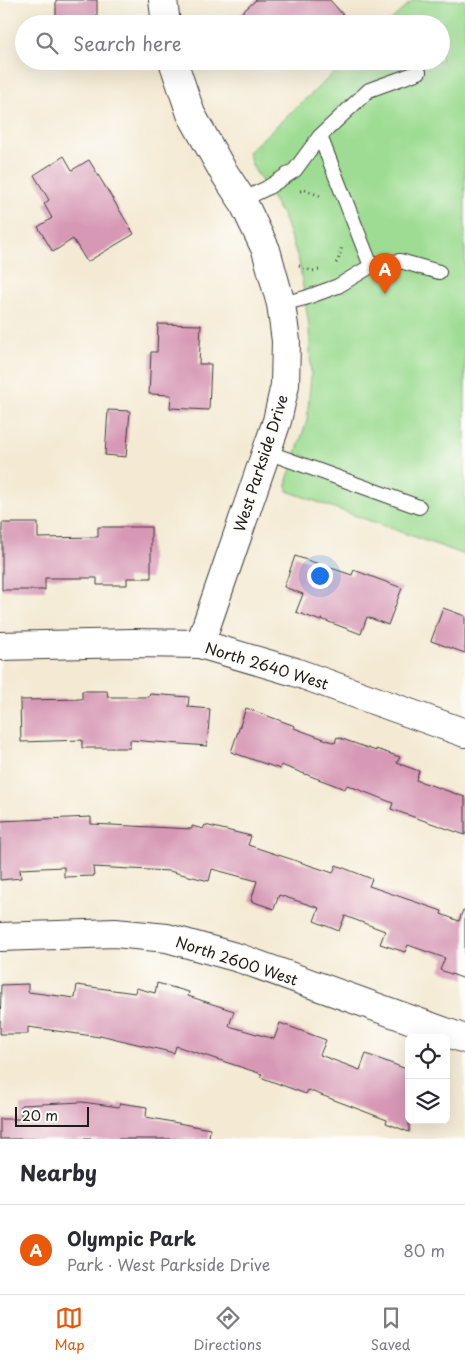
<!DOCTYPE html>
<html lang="en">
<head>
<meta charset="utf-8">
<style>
	:root { --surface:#fff; --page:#f2f2f3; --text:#2b2b33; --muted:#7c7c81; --line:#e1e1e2; --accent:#ea580c }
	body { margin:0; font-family:"Playpen Sans",sans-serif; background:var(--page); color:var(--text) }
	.controls { position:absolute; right:15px; bottom:15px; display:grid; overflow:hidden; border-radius:8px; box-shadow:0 5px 20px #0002 }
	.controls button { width:45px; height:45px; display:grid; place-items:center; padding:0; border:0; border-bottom:1px solid var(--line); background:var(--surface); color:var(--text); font:25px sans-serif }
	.scale { position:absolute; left:15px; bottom:12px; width:74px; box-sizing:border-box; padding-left:5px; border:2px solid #1c1c1c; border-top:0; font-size:14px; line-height:18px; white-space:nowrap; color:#1c1c1c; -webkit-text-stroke:4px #fdfcf7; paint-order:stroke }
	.you { position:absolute; left:319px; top:575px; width:18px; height:18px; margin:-12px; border:4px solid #fff; border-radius:50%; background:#1a73e8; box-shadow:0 0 0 8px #1a73e833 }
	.badge { display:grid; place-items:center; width:32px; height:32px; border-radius:50%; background:var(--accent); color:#fff; font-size:16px; font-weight:700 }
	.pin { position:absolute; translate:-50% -41px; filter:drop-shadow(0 1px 2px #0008) }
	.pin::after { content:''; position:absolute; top:26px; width:18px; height:15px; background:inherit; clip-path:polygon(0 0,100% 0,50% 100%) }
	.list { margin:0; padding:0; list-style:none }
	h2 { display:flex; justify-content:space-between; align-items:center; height:65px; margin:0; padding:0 20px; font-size:21px }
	h2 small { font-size:16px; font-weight:400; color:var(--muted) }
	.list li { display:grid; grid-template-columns:32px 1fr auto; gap:15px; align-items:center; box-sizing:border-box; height:90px; padding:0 20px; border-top:1px solid var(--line) }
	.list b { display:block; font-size:19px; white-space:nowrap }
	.list p { margin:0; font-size:16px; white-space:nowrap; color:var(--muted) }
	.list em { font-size:16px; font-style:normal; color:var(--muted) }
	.icon { flex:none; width:28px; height:28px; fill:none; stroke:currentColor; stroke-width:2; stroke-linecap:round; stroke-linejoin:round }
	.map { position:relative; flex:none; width:465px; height:1139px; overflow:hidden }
	.search { position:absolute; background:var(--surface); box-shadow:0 5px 20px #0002; left:15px; right:15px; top:15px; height:55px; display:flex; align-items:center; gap:12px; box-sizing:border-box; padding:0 18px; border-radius:28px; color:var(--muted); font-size:19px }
	.sheet { height:155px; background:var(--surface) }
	nav { display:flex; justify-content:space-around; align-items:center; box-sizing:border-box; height:70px; border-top:1px solid var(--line); background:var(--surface); font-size:14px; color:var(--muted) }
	nav a { display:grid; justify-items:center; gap:2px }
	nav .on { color:var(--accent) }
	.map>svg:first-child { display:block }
	.green { fill:#9ddc92; stroke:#5c7c57 }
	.building { fill:#d798b5 }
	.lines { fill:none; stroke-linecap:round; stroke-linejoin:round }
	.lane-casing { stroke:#3c3b38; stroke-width:16 }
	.street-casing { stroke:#3c3b38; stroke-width:30 }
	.path { stroke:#3c3b38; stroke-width:3; stroke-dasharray:1 4; stroke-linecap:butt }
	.lane { stroke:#fff; stroke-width:14 }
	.street { stroke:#fff; stroke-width:28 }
	.labels { text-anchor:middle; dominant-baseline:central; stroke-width:4; stroke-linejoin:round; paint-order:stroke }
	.street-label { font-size:15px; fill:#1c1c1c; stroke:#fdfcf7 }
</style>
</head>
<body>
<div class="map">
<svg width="465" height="1139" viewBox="0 0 465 1139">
	<rect width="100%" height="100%" fill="#fdfcf7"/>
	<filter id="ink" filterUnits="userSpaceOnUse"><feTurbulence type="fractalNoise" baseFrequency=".02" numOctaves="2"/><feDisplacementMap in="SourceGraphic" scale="10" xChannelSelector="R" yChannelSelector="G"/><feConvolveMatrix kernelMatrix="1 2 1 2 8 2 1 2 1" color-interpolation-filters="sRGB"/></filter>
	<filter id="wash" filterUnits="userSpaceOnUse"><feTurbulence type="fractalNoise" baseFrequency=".0096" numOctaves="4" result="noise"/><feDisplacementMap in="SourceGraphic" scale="20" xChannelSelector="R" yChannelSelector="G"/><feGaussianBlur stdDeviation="1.12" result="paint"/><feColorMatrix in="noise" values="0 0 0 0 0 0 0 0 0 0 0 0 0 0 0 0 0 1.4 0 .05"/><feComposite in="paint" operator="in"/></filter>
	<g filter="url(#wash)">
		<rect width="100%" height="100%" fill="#f4ead4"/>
		<path class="green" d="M413 0H465V555L287 491V480L307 420 311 375 309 326 299 261 283 216 253 167 248 152 347 61H441V24H387Z"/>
		<g id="blocks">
			<path class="building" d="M56 0H97V24H56Z
				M256 0H330L351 24H229Z
				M64 156 72 170 89 160 134 234 87 262 73 239 53 252 38 227 52 218 44 204 49 200 34 175Z
				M158 324 201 325 199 364H211L209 410 170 408 171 395 149 394 151 352H157Z
				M108 410 130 411 126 457 105 455Z
				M2 523H38V538L98 537V527H151V578H127V585H97V578H45V590H2Z
				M295 556 352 575 354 570 402 588 388 625 367 617 361 634 321 619V621L296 612 303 594 284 587Z
				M443 608 465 616V653L431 641Z
				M82 691H107L108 697H149L150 694 189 697 188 707 210 709 207 746 130 740V748H82V740L21 742 20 700 82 699Z
				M246 708 295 726 294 728 335 743 337 737 376 751V749L400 757 397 763 419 771 416 780 465 797V835L391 809 393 803 347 785 345 789 281 765 280 769 231 752Z
				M91 817V824L192 829V826L203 829 205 825 251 836 248 845 333 873 336 865 372 879 369 886 442 911 441 914 459 921 463 910 465 911V979L440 970 445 958 408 945 405 952 380 944 385 931 345 916 339 931 314 921 319 908 279 895 274 909 251 901 257 881 212 869 209 881 169 871 93 867 94 876 64 877V867L20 869 21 878 0 880V821Z
				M157 983 189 992 188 996 234 1011 229 1026 274 1039 280 1023 326 1040 320 1055 360 1070 366 1054 409 1070V1132L386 1123 387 1120 308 1090 306 1094 260 1077 262 1074 176 1046 174 1053 100 1035V1037L28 1027V1034H0L1 985 28 984V992L75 998 77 985 135 993 136 988 155 993Z
				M82 1102 119 1107 120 1103 147 1107 146 1117 210 1129 209 1139H0V1119H21V1105Z"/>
		</g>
	</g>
	<g filter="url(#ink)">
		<use href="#blocks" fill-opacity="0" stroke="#3c3b38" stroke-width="1"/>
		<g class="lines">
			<defs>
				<path id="lane" d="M320 136 371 266
					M242 200 267 188 295 170 320 136 369 90 419 72
					M281 304 305 298 338 286 371 266 400 261 439 272
					M267 452 419 507"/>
				<path id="street" d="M163 0 166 24
					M173 61 191 114 223 171 242 200 266 250 281 304 286 341 285 385 277 421 200 644
					M0 646 133 643 200 644 295 672 465 733
					M0 937 115 933 167 938 239 958 465 1039"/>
			</defs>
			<use href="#lane" class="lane-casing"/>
			<use href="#street" class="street-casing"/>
			<path class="path" d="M300 191 305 190 323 197
				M336 263 338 261 342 246
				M299 266 312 271 320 270"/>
			<use href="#lane" class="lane"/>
			<use href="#street" class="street"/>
		</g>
	</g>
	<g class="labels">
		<g class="street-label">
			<text transform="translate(260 463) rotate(-72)">West Parkside Drive</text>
			<text transform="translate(267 665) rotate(17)">North 2640 West</text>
			<text transform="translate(237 960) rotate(18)">North 2600 West</text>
		</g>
	</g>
</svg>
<div class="controls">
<button><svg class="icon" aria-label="locate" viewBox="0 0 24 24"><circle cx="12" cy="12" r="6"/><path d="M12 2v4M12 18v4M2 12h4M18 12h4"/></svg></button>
<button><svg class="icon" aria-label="layers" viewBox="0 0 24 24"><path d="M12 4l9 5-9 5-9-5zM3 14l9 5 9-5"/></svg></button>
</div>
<div class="scale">20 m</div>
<div class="you"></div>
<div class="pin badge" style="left:385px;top:294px">A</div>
<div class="search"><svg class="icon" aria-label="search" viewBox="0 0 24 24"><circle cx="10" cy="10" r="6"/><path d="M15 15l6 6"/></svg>Search here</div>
</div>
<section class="sheet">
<h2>Nearby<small></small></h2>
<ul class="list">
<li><span class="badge">A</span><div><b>Olympic Park</b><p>Park · West Parkside Drive</p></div><em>80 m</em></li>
</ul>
</section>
<nav>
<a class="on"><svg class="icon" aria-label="map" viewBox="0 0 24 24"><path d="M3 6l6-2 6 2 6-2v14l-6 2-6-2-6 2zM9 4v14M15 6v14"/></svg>Map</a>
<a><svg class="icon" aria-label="directions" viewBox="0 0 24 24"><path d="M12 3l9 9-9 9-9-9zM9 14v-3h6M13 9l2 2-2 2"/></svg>Directions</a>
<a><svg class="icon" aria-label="saved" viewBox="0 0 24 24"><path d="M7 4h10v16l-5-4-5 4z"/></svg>Saved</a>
</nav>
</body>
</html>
